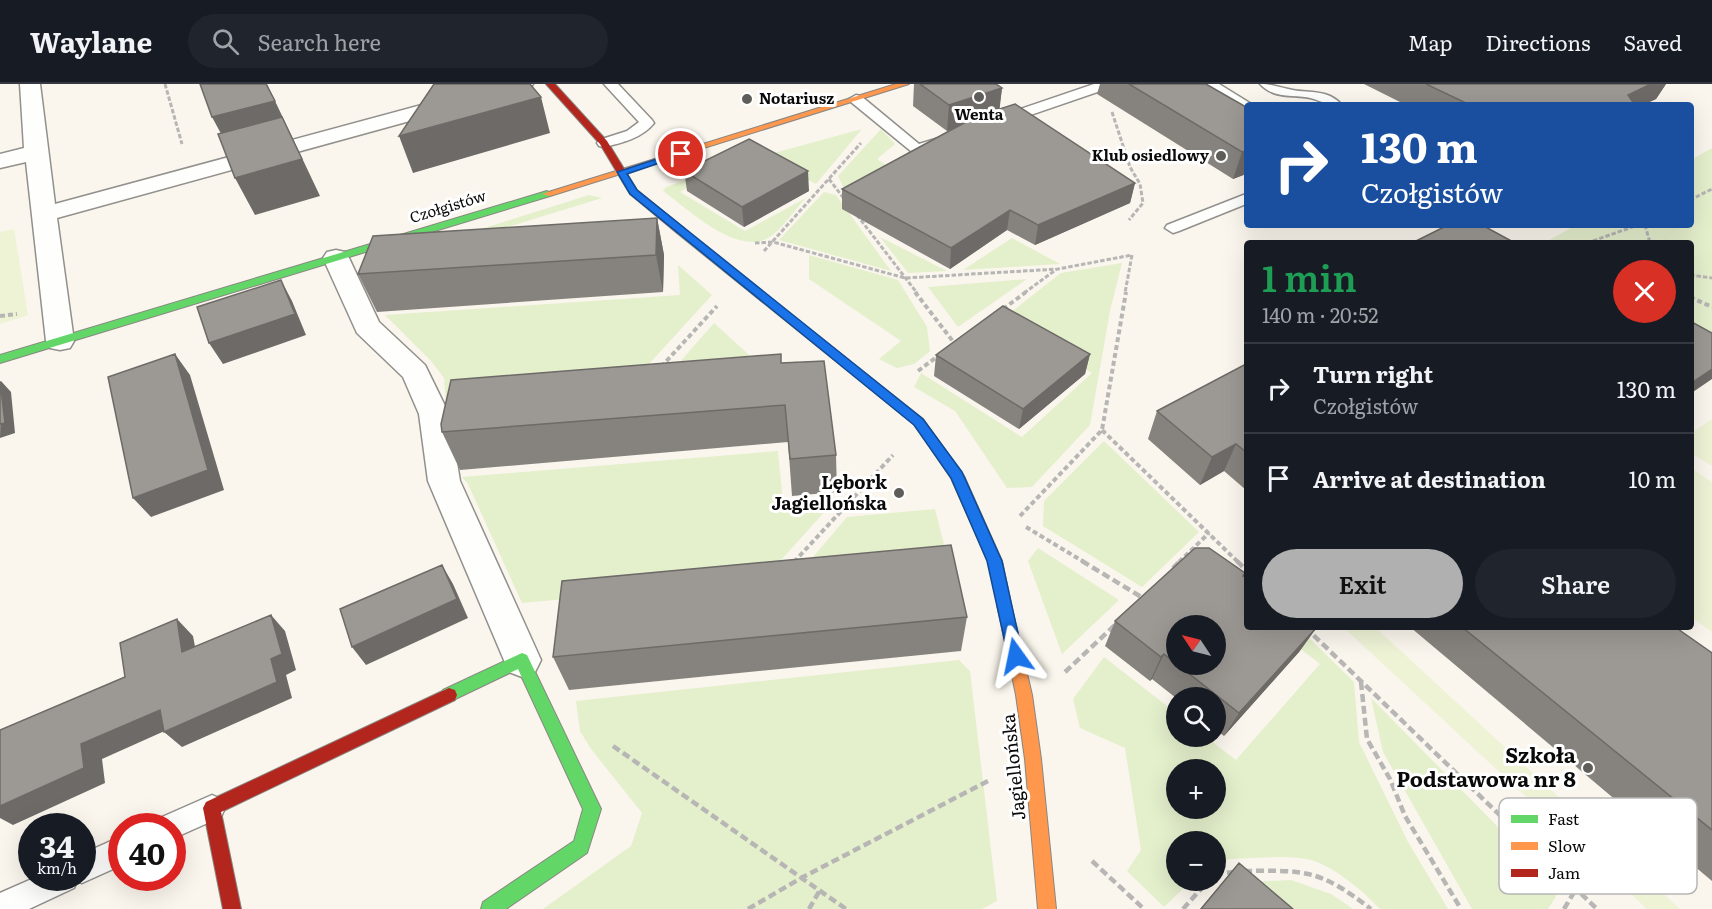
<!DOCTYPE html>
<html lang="en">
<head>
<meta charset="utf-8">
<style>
	body { margin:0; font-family:Literata,serif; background:#20242c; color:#f1f3f6; height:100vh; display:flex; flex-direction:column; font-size:22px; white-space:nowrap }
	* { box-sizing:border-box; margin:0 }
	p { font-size:20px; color:#9ea1a6 }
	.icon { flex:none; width:33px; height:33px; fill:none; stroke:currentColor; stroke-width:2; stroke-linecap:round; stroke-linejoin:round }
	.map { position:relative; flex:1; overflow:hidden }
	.panel { position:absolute; left:1244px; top:156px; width:450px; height:390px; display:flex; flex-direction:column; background:#171b24; border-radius:6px; box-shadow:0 6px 24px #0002 }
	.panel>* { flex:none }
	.guide { position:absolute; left:1244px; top:18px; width:450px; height:126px; border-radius:6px; box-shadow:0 6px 24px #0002; background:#1a4fa0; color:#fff; overflow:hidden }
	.needle { width:39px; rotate:305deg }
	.tools { position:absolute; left:1166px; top:531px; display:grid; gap:12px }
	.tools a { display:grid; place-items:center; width:60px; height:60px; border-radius:50%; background:#171b24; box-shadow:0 6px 24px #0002; font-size:30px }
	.speed { position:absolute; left:18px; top:729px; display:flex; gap:12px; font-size:30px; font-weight:700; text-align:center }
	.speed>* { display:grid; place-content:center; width:78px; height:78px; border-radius:50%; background:#171b24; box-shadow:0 6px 24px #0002; line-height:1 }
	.speed small { font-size:15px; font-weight:400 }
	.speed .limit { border:9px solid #d22; background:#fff; color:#111 }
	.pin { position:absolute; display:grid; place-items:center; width:51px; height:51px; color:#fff; margin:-26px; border:3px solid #fff; border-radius:50%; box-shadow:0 2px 6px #0007 }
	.me { position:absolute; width:66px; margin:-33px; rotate:348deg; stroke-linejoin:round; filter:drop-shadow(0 0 4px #0008) }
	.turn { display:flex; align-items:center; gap:21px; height:126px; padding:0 18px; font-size:27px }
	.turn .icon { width:78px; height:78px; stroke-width:2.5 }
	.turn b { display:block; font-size:42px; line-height:51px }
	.round { display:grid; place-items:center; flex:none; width:63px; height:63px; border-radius:32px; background:#20242c }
	.summary { display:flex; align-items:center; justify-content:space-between; height:102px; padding:0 18px }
	h1 { font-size:36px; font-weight:600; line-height:45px; color:#1e9e55 }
	.button { display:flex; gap:12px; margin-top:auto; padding:12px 18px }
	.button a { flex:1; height:69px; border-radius:36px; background:#afb0af; color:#111; font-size:24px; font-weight:600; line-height:69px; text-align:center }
	.button a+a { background:#20242c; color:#f1f3f6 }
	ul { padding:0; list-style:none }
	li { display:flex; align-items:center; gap:18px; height:90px; padding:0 18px; border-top:2px solid #363941 }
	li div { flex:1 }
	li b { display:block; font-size:22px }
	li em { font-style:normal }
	header { display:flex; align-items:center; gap:36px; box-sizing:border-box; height:84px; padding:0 30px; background:#171b24; border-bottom:2px solid #363941 }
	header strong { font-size:28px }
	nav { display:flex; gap:33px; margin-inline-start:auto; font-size:21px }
	.search { width:420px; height:54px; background:#20242c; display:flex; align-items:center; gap:15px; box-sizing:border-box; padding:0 21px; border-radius:33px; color:#9ea1a6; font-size:22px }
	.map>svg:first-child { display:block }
	.green { fill:#e4efcc; fill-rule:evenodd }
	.pitch { fill:#eef3d6 }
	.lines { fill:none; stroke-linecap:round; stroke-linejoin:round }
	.lane-casing { stroke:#92908c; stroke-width:3 }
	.street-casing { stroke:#92908c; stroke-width:3 }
	.fast-casing { stroke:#898783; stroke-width:2 }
	.slow-casing { stroke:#898783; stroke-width:2 }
	.jam-casing { stroke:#898783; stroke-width:2 }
	.path-far2 { stroke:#b7b6b5; stroke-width:3; stroke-dasharray:4.5 2; stroke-linecap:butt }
	.path-far1 { stroke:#b7b6b5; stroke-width:4; stroke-dasharray:5 3; stroke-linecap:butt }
	.path { stroke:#b7b6b5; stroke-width:4.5; stroke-dasharray:8 4; stroke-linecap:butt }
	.lane { fill:#fefefc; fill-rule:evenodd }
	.street { fill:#fefefc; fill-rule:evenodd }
	.fast { fill:#63d668; fill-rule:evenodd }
	.slow { fill:#ff974d; fill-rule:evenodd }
	.jam { fill:#b3261e; fill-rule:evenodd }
	.wall { fill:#86837e; fill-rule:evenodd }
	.shaded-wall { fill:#6d6a67 }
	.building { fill:#9c9893; stroke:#6d6a67; stroke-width:1.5 }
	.route { fill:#1a73e8; stroke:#114b97; stroke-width:1.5 }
	.poi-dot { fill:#5e5d59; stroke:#fff; stroke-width:2 }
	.labels { text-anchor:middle; stroke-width:6; stroke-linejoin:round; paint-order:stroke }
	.far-poi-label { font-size:15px; font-weight:bold; fill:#0a0a0a; stroke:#fff; text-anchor:start }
	.far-street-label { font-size:15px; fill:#0a0a0a; stroke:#fff }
	.poi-label { font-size:18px; font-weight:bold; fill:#0a0a0a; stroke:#fff; text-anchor:end }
	.street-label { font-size:18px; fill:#0a0a0a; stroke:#fff }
	.near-poi-label { font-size:21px; font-weight:bold; fill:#0a0a0a; stroke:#fff; text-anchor:end }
	.key { fill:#fff; stroke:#b6b6b6; stroke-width:1.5 }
	.key-label { font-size:16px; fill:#0a0a0a }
</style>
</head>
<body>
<header>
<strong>Waylane</strong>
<div class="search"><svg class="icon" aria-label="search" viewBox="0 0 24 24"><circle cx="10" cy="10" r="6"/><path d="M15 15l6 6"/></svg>Search here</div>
<nav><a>Map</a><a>Directions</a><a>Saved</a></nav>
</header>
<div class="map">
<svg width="1712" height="825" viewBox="0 0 1712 825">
	<rect width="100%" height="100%" fill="#faf6ed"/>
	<!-- green -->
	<path class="green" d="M862,45L816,100L763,72Z
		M881,45L895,60L877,75L895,87L845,107L838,92Z
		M1712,64V260L1691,248L1690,159H1544L1576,141H1690L1691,76Z
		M697,92L709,93L680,108L745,147L806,114C794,126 783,145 768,154C736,172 687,124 663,107L666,103Z
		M824,108L836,111L891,187L779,156Z
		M589,111L602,114L384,181L456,153Z
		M880,153L947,187L908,189Z
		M1012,154L1060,180L963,186Z
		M809,171L898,196L927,243L930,267L914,280L897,284L879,275L901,257L809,195Z
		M1122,179L1110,227L1090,341L1032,403L1007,404L955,327L914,303L921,289L1022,353L1092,289L1001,236L1061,189Z
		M678,181L712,211L627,304L446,320L444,294L431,277L385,231L680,211Z
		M1027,195L958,243L928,203Z
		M714,239L762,283L797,277L813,291L657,304Z
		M1104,357L1199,448L1142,503L1043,442L1044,417Z
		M778,367L783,419L838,413L762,497L522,519L468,400L462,393Z
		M935,425L949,480L796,493L847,433Z
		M1038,464L1119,516L1062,570L1028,477Z
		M1272,543H1298L1354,598L1359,658L1408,758L1448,825H1380C1365,809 1338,786 1317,778C1295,769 1240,775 1215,776V758H1176V796L1191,797L1164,823L1127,787L1141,766L1125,664L1080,644L1073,615L1104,573L1176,629V652L1206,653L1236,676L1320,580ZM1176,686H1215V724H1176Z
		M959,576L970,587L997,817L982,825H543L631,762L642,729L591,665L580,647L576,617Z
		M1371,614L1560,806L1548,825H1472L1383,668Z
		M1291,796L1331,810L1353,825H1276L1245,798Z"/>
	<!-- pitch -->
	<path class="pitch" d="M14,145L28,231L0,240V148Z
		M1712,335V382L1691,369L1690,350Z
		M1691,384L1712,398V548L1691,533Z
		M1343,543H1375L1680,825H1647Z"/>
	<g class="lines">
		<!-- lane casing -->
		<g class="lane-casing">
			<path id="lane" d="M604,0H618L652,36L654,39C642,54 622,59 604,63L599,62L597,59L599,56L627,47L639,38Z
				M1094,0H1114L1112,3L1004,40L999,41L992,37L994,34Z
				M1202,0H1219L1253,21H1246V25L1241,24Z
				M1260,0C1272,0 1278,3 1288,5C1307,10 1327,4 1342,21C1330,21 1325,19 1314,15C1295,9 1276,17 1260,0Z
				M856,11L861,12L919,60L942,53L949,57L947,60L917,69L912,68L851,18L849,15Z
				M1246,110V120L1179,147L1173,149L1165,144L1167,141Z
				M212,711L221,715L225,724L221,733L172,755V742H159L162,733Z
				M122,752V781L82,799L77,797L74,804L29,825H0V809L34,794H82V770Z"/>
		</g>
		<!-- street casing -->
		<g class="street-casing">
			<path id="street" d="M20,0H40L55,120L499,0H533L530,4L57,134L74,257L70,264L60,266L50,264L46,257L26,78L0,84V70L24,64Z
				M336,166L345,168L349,174L379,238L425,281L449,330L460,397L541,576L535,588L522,593L509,588L428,397L419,330L403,293L357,249L323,174L327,168Z"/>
		</g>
		<!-- fast casing -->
		<g class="fast-casing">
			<path id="fast" d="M547,107L552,110L550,112L0,279V271Z
				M681,144L923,335L964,392L1002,477L1011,520L1009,524L1004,526L999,524L988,477L951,394L915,341L677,149V145Z
				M522,569L527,571L601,725L587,769L506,825H481L483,818L574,757L583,725L518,585L449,618L443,616L441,611L443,606Z"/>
		</g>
		<!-- slow casing -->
		<g class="slow-casing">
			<path id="slow" d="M896,0H909L550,112L542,110Z
				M1004,514L1009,516L1011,520L1032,611L1041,675L1056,825H1038L1025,675L1016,611L997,520L999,516Z"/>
		</g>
		<!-- jam casing -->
		<g class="jam-casing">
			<path id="jam" d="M546,0H555L607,57L637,106L685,145V149H677L630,110L600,60Z
				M449,604L455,606L457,611L455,616L221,728L241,825H223L203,724L206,718Z"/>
		</g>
		<!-- path-far2 -->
		<path class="path-far2" d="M165,0L182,60
			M1112,28L1130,83L1140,100L1143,119L1129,136
			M829,95L845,116
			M1690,116L1712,105
			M857,131L917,209
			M1645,141L1650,159
			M755,159L773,158L905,194L1058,185L1132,171L1125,209
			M1587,159L1638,141
			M764,167L861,59
			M1690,191L1712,194
			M1024,209L1057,185"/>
		<!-- path-far1 -->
		<path class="path-far1" d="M915,208L955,260
			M1690,213L1712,223
			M1003,225L1026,208
			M0,232L17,230
			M661,283L717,222
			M918,287L938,272
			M1102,346L1238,478
			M1020,432L1102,346L1126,208
			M1026,443L1084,478
			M794,478L893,371
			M1179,478L1209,449"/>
		<!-- path -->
		<path class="path" d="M1082,477L1143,514
			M1237,477L1246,486
			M1173,484L1180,477
			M1305,543L1597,825
			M1065,588L1116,540
			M1361,598L1367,655L1390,695L1405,732L1461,825
			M613,662L846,825
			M1092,777L1144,825
			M1244,787C1307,786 1320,786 1371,825
			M1215,790L1234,788
			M748,825L803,793L988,697
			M809,825L820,806
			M1183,825L1209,796
			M1564,825L1576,805"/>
		<!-- lane -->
		<use href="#lane" class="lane"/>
		<!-- street -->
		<use href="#street" class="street"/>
		<!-- fast -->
		<use href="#fast" class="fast"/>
		<!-- slow -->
		<use href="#slow" class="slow"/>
		<!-- jam -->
		<use href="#jam" class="jam"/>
	</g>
	<!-- wall -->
	<path class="wall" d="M914,0H996L1002,4L999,25L1135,99L1130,119L1035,161L1007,146L950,185L842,125V105L950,46L947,47L913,22Z
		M1100,0H1206L1246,23V90L1233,95L1097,10Z
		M1364,0H1666L1656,15L1643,21H1406Z
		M684,87L809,107L744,143L687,107Z
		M657,134L664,171L663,208L377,228L358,190Z
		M1090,270L1085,290L1019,345L934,292L936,271Z
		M781,279L836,371L837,408L792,412L788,358L460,386L442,348Z
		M1246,280V406L1224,387L1200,401L1148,355L1157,327Z
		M1243,492L1317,543L1299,568L1224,652L1215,645V614H1176L1152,595L1150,597L1105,562L1115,537ZM1176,542L1215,580H1176Z
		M967,533L961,567L569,606L553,573Z
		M1410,543H1675L1712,569V797Z
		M1239,779L1293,825H1200Z"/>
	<!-- shaded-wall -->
	<path class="shaded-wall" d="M267,0L320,112L255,131L235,94L232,70L212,33Z
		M1651,0H1666L1656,15L1643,21H1621L1628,11Z
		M1002,4L999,30L964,39L962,37L961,42L947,47L949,21Z
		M541,13L550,49L413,89L399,52Z
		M1246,67V90L1233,95L1242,68Z
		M808,87L809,107L744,143L742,123Z
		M1135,99L1130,119L1035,161L1038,141Z
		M1010,126L1007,146L950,185L951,164Z
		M657,134L664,171L663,208L656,171Z
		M281,196L292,217L306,251L223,280L209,259Z
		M175,270L190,291L224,406L151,433L133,414Z
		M1090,270L1085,290L1019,345L1023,325Z
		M1712,285V295L1690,310V300Z
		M1,297L11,308L15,349L0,354Z
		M1236,360L1224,387L1200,401L1212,373Z
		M442,481L453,500L468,534L366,581L352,563Z
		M271,531L285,547L296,586L286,591L292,614L182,663L164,648L271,575Z
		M177,535L193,552L199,584L182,568Z
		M1317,543L1299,568L1224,652L1239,629Z
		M1164,570L1152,595L1150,597L1161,573Z
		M160,626L178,641L102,675L105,699L13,741L0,734V722L81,660Z"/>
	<!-- building -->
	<path class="building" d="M200,0H266L275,17L212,33Z
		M434,0H530L541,13L399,52Z
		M920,0H996L1002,4L949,21Z
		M1129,0H1206L1246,23V67L1242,68Z
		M1426,0H1651L1628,11L1635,21H1470Z
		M1015,20L1135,99L1038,141L1010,126L951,164L842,105L964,39L962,37Z
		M282,33L302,75L235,94L218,50Z
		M749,55L808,87L742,123L684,87Z
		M657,134L656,171L358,190L373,152Z
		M1448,141H1482L1515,159H1412Z
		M281,196L295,230L209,259L197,223Z
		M1003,222L1090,270L1023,325L936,271Z
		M1690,237L1712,249V285L1690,300Z
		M175,270L208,386L133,414L108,293Z
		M781,270V279L824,277L836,371L790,375L785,321L442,348L441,340L451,296Z
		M1246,280V368L1236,360L1212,373L1157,327Z
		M0,297L5,339L0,340Z
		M951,461L967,533L553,573L562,497Z
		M1195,464H1209L1245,489L1243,492L1246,494V543H1317L1239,629L1177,580H1215V542H1176V580L1164,570L1161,573L1115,537Z
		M442,481L457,515L352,563L340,525Z
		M271,531L282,570L271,575L277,598L164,648L160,626L81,660L84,684L0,722V646L125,593L120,559L177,535L182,568Z
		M1462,543H1675L1712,569V746Z
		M1239,779L1293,825H1201Z"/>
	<!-- route -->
	<path class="route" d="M678,68L686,70L627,90L637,106L923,335L962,388L1002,477L1023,572L1021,577L1016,579L1010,577L1008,572L987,477L951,394L914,341L630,110L617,88Z"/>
	<!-- markers -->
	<g class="poi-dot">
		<circle cx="979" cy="13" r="6"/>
		<circle cx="747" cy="15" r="6"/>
		<circle cx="1221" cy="72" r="6"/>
		<circle cx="899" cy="409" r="6"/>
		<circle cx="1588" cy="684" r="6"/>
	</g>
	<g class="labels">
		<!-- far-poi labels -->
		<g class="far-poi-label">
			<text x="759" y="20">Notariusz</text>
			<text x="979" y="36" text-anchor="middle">Wenta</text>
			<text x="1209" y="77" text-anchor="end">Klub osiedlowy</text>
		</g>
		<!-- far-street labels -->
		<g class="far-street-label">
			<text transform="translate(448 123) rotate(-17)" y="5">Czołgistów</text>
		</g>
		<!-- poi labels -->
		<g class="poi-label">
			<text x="887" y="405">Lębork<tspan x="887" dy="21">Jagiellońska</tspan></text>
		</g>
		<!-- street labels -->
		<g class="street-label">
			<text transform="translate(1014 683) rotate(-96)" y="6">Jagiellońska</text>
		</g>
		<!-- near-poi labels -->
		<g class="near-poi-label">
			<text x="1576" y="679">Szkoła<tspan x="1576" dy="24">Podstawowa nr 8</tspan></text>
		</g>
	</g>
	<!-- legend -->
	<rect x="1499" y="714" width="198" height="96" rx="9" class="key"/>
	<rect x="1511" y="731" width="27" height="8" fill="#63d668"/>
	<rect x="1511" y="758" width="27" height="8" fill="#ff974d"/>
	<rect x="1511" y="785" width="27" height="8" fill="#b3261e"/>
	<g class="key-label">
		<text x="1548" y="741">Fast</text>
		<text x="1548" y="768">Slow</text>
		<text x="1548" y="795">Jam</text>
	</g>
</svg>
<div class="tools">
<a><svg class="needle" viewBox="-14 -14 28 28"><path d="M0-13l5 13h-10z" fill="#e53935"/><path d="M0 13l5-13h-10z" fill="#9ea1a6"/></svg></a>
<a><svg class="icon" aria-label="search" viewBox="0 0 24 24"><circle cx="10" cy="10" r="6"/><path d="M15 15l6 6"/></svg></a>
<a>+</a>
<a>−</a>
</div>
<div class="speed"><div>34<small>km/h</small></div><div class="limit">40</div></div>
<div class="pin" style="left:681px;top:70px;background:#d93025"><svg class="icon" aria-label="arrive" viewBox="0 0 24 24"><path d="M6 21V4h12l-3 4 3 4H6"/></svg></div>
<svg class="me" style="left:1016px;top:572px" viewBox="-20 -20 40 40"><path d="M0-17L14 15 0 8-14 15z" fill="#1a73e8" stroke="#fff" stroke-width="4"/></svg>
<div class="guide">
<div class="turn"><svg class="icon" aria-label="right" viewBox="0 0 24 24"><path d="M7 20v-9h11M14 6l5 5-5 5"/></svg><div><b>130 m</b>Czołgistów</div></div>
</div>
<section class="panel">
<div class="summary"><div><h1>1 min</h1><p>140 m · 20:52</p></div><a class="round" style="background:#d93025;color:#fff"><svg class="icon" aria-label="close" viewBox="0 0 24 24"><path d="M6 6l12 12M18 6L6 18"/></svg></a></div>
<ul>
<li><svg class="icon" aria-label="right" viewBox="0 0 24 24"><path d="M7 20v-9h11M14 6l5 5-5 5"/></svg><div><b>Turn right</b><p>Czołgistów</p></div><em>130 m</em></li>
<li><svg class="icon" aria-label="arrive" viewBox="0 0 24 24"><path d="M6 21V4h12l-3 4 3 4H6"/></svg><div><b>Arrive at destination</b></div><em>10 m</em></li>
</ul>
<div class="button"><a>Exit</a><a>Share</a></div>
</section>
</div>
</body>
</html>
